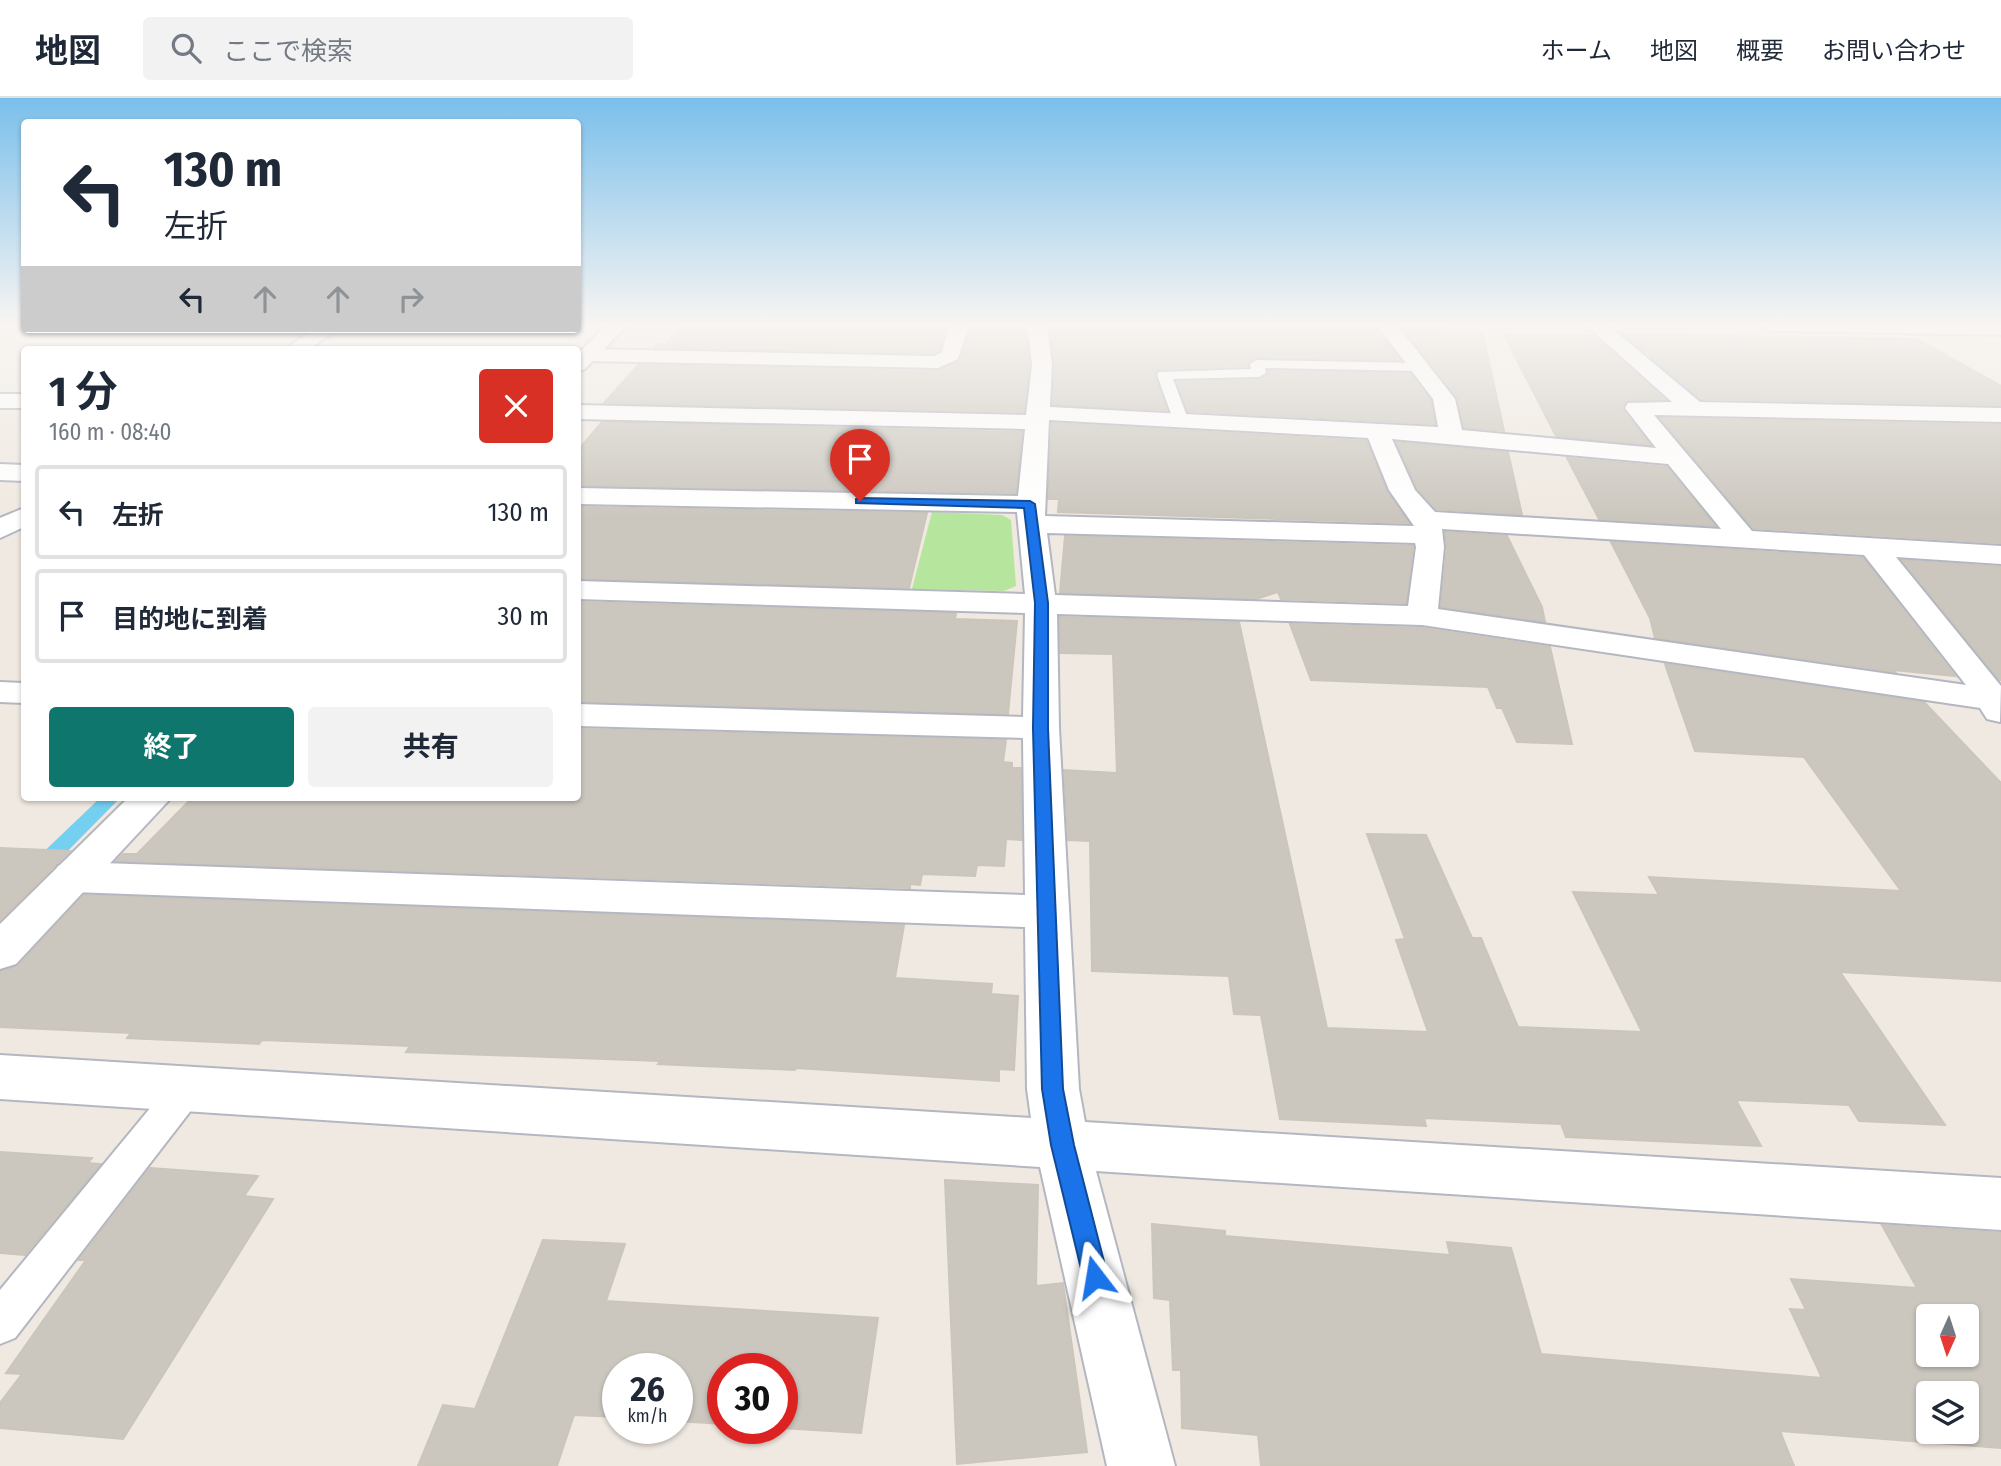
<!DOCTYPE html>
<html lang="ja">
<head>
<meta charset="utf-8">
<style>
	body { margin:0; font-family:"Fira Sans Condensed","Noto Sans JP",sans-serif; background:#f2f2f3; color:#1f2937; height:100vh; display:flex; flex-direction:column; font-size:26px; white-space:nowrap }
	* { box-sizing:border-box; margin:0 }
	p { font-size:23px; color:#747a83 }
	.icon { flex:none; width:38px; height:38px; fill:none; stroke:currentColor; stroke-width:2; stroke-linecap:round; stroke-linejoin:round }
	.map { position:relative; flex:1; overflow:hidden }
	.side { position:absolute; left:21px; top:248px; width:560px; height:455px; display:flex; flex-direction:column; background:#fff; border-radius:7px; box-shadow:0 2px 5px #0004 }
	.side>* { flex:none }
	.hud { position:absolute; left:21px; top:21px; width:560px; height:214px; border-radius:7px; box-shadow:0 2px 5px #0004; background:#fff; color:#1f2937; overflow:hidden }
	.needle { width:46px; rotate:183deg }
	.buttons { position:absolute; left:1916px; top:1206px; display:grid; gap:14px }
	.buttons a { display:grid; place-items:center; width:63px; height:63px; border-radius:7px; background:#fff; box-shadow:0 2px 5px #0004; font-size:35px }
	.speed { position:absolute; left:602px; top:1255px; display:flex; gap:14px; font-size:35px; font-weight:700; text-align:center }
	.speed>* { display:grid; place-content:center; width:91px; height:91px; border-radius:50%; background:#fff; box-shadow:0 2px 5px #0004; line-height:1 }
	.speed small { font-size:18px; font-weight:400 }
	.speed .limit { border:10px solid #d22; background:#fff; color:#111 }
	.pin { position:absolute; display:grid; place-items:center; width:60px; height:60px; color:#fff; margin:-72px -30px; border-radius:50% 50% 50% 0; rotate:-45deg; box-shadow:0 0 7px #0007 }
	.pin .icon { rotate:45deg }
	.me { position:absolute; width:77px; margin:-38px; rotate:346deg; stroke-linejoin:round; filter:drop-shadow(0 0 5px #0008) }
	.turn { display:flex; align-items:center; gap:24px; height:147px; padding:0 28px; font-size:32px }
	.turn .icon { width:91px; height:91px; stroke-width:2.5 }
	.turn b { display:block; font-size:49px; line-height:60px }
	.lanes { display:flex; align-items:center; height:66px; padding:0 28px; background:#0003; justify-content:center; gap:35px; direction:ltr }
	.lanes .off { opacity:.35 }
	.round { display:grid; place-items:center; flex:none; width:74px; height:74px; border-radius:7px; background:#f2f2f3 }
	.headline { display:flex; align-items:center; justify-content:space-between; height:119px; padding:0 28px }
	h1 { font-size:42px; font-weight:700; line-height:52px }
	.cta { display:flex; gap:14px; margin-top:auto; padding:14px 28px }
	.cta a { flex:1; height:80px; border-radius:7px; background:#0f766e; color:#fff; font-size:28px; font-weight:700; line-height:80px; text-align:center }
	.cta a+a { background:#f2f2f3; color:#1f2937 }
	ul { padding:0; list-style:none }
	li { display:flex; align-items:center; gap:21px; height:94px; margin:0 14px 10px; padding:0 14px; border:4px solid #e0e1e3; border-radius:7px }
	li div { flex:1 }
	li b { display:block; font-size:26px }
	li em { font-style:normal }
	header { display:flex; align-items:center; gap:42px; box-sizing:border-box; height:98px; padding:0 35px; background:#fff; border-bottom:2px solid #e0e1e3 }
	header strong { font-size:33px }
	nav { display:flex; gap:38px; margin-inline-start:auto; font-size:24px }
	.search { width:490px; height:63px; background:#f2f2f3; display:flex; align-items:center; gap:18px; box-sizing:border-box; padding:0 24px; border-radius:7px; color:#747a83; font-size:26px }
	.map>svg:first-child { display:block }
	.green { fill:#b6e59e }
	.lines { fill:none; stroke-linecap:round; stroke-linejoin:round }
	.stream { fill:#75cff0; fill-rule:evenodd }
	.building { fill:#cbc7bf; stroke:#cbc5ba; stroke-width:2; fill-rule:evenodd }
	.lane-casing { stroke:#b4b7c1; stroke-width:4 }
	.street-casing { stroke:#b4b7c1; stroke-width:4 }
	.secondary-casing { stroke:#b4b7c1; stroke-width:4 }
	.lane { fill:#fff; fill-rule:evenodd }
	.street { fill:#fff; fill-rule:evenodd }
	.secondary { fill:#fff; fill-rule:evenodd }
	.route { fill:#1a73e8; stroke:#114b97; stroke-width:2 }
</style>
</head>
<body>
<header>
<strong>地図</strong>
<div class="search"><svg class="icon" aria-label="search" viewBox="0 0 24 24"><circle cx="10" cy="10" r="6"/><path d="M15 15l6 6"/></svg>ここで検索</div>
<nav><a>ホーム</a><a>地図</a><a>概要</a><a>お問い合わせ</a></nav>
</header>
<div class="map">
<svg width="2001" height="1368" viewBox="0 0 2001 1368">
	<rect width="100%" height="100%" fill="#efe9e1"/>
	<!-- green -->
	<path class="green" d="M932,414L1002,417L1011,422L1016,488L1004,493L912,491Z"/>
	<g class="lines">
		<!-- stream -->
		<path class="stream" d="M1618,234H1624L1645,252V256H1639L1618,238Z
			M1647,259H1653L1705,303L1711,304V308H1698L1647,263Z
			M100,700H120L47,774H33L30,769L33,764Z"/>
	</g>
	<!-- building -->
	<path class="building" d="M684,227H946L940,252L933,255L654,250L657,246L666,247Z
		M971,227H1024L1029,267L1024,314L604,305L638,267L938,273L961,262Z
		M1050,227H1374L1400,262L1257,259L1249,264L1248,268L1159,271L1155,278L1167,312L1053,307L1055,267Z
		M1400,227L1439,228L1444,235L1483,236L1504,333L1464,330L1457,299Z
		M1625,236L1917,241L2001,288V307L1701,301Z
		M1504,237L1595,238L1665,302H1628L1623,309L1650,347L1556,338Z
		M1268,273L1410,275L1431,302L1435,326L1188,313L1177,284L1259,282L1267,277Z
		M1660,320L2001,327V445L1753,430Z
		M602,324L1022,334L1016,395L578,388V352Z
		M1052,325L1366,343L1387,393L1409,425L1058,414L1059,401H1048Z
		M1396,344L1508,354L1522,417L1436,411L1417,391Z
		M1567,360L1667,369L1715,428L1599,421Z
		M578,409L927,415L909,490L578,481Z
		M1445,434L1507,438L1542,509L1545,524L1441,509L1447,449Z
		M1065,438L1413,448V449L1406,505L1281,501L1278,494L1256,501L1060,495Z
		M1611,444L1863,460L1955,578L1893,572L1895,574L1655,540L1650,520Z
		M1902,462L2001,469V582H1999Z
		M578,504L956,515L955,521L1017,523L1008,616L578,604Z
		M1060,519L1239,524L1327,930L1428,934L1396,842L1405,841L1367,736L1426,737L1472,840H1481L1518,929L1642,934L1573,794L1659,797L1649,779L1901,793L1804,659L1695,653L1665,566L1924,604L2001,685V883L1840,874L1945,1027L1859,1023L1849,1007L1736,1002L1761,1048L1566,1039L1561,1026L1424,1020L1426,1028L1280,1021L1261,917L1234,916L1229,878L1092,873L1090,743L1068,742L1064,672L1117,675L1113,556L1060,555Z
		M1290,526L1422,530L1550,549L1572,646L1517,644L1502,610H1497L1488,589L1311,582Z
		M578,631L1006,642L1003,664L1012,665V670H1021L1022,742L1006,741L1004,768L977,767L975,778L922,776L920,787L910,786V790L116,763L123,756H137L192,700H578Z
		M0,750L70,753L0,822Z
		M84,797L904,827L895,880L992,886L991,896L1018,898L1014,972L999,971V983L796,970L795,972L658,966L660,963L406,954L410,948L262,942L259,946L127,940L131,935L0,929V873L18,868Z
		M0,1054L92,1060L88,1065L101,1066L25,1157L0,1155Z
		M150,1070L258,1078L244,1098L273,1101L123,1341L0,1330V1305L22,1276L6,1275L86,1162H79Z
		M945,1082L1038,1087L1036,1188L1063,1185L1087,1354L957,1366Z
		M1152,1126L1225,1133V1138L1450,1157L1447,1144L1511,1150L1541,1256L1822,1280L1790,1211L1806,1212L1791,1181L1917,1190L1882,1127L2001,1135V1350L1780,1333L1794,1368H1261L1258,1337L1182,1330L1181,1272H1173L1170,1202L1154,1200ZM1928,1218H1967V1256H1928ZM1928,1295H1967V1334H1928Z
		M543,1142L625,1146L606,1203L878,1220L861,1335L782,1330V1270H723V1326L677,1323V1270H618V1319L574,1317L557,1368H418L443,1307L475,1311Z"/>
	<g class="lines">
		<!-- lane casing -->
		<g class="lane-casing">
			<path id="lane" d="M1257,262L1419,265L1426,269L1419,273L1265,270L1266,275L1259,279L1173,281L1188,321L1186,324H1174L1157,277L1159,274L1251,271L1250,266Z
				M187,976L199,980L205,991L199,1002L15,1240L0,1246V1192L175,980Z"/>
		</g>
		<!-- street casing -->
		<g class="street-casing">
			<path id="street" d="M949,227H969L958,261L938,270L587,263L578,258L580,253L587,251L934,258L942,254Z
				M1027,227H1047L1052,267L1050,309L1438,329L1433,301L1377,227H1397L1455,301L1462,332L1656,350L1625,310L1628,305L1672,304L1586,227H1608L1700,304L2001,310V324L1654,317L1752,433L2001,448V466L1896,459L2001,588L2000,624L1987,621L1980,610L1422,527L1057,516L1059,630L1079,991L1085,1024L2001,1080V1132L1096,1073L1175,1368H1107L1040,1069L0,1001V957L1031,1020L1027,991L1025,829L73,794L58,790L52,779L58,768L73,764L1025,797L1023,640L578,628V606L1023,619L1025,515L578,501V483L1025,496L1017,414L578,406V390L1018,398L1025,331L578,321V307L1026,317L1032,267ZM1049,322L1368,340L1389,392L1414,428L1045,418ZM1392,341L1668,366L1721,431L1435,414L1415,392ZM1442,431L1864,457L1966,587L1438,511L1444,449ZM1047,435L1415,445L1416,449L1408,508L1055,497Z
				M314,231H338L308,252H284Z
				M0,296H24V310H0Z
				M0,366L24,367V383L0,382Z
				M24,410V429L0,440V420Z
				M0,584L24,585V605L0,604Z"/>
		</g>
		<!-- secondary casing -->
		<g class="secondary-casing">
			<path id="secondary" d="M606,227H627L585,271L578,273V256Z
				M1762,227H2001V237L1772,233Z
				M128,700H171L16,866L0,871V826Z"/>
		</g>
		<!-- lane -->
		<use href="#lane" class="lane"/>
		<!-- street -->
		<use href="#street" class="street"/>
		<!-- secondary -->
		<use href="#secondary" class="secondary"/>
	</g>
	<!-- sky -->
	<linearGradient id="sky" x2="0" y2="1"><stop stop-color="#7abfeb"/><stop offset="0.54" stop-color="#f8f5f2"/><stop offset="1" stop-color="#f8f5f2" stop-opacity="0"/></linearGradient>
	<rect width="2001" height="419" fill="url(#sky)"/>
	<!-- route -->
	<path class="route" d="M860,400L1030,403L1035,406L1048,505V630L1063,991L1074,1047L1108,1179L1104,1188L1095,1192L1087,1188L1083,1179L1051,1047L1042,991L1033,630L1035,505L1024,410L856,405V401Z"/>
</svg>
<div class="buttons">
<a><svg class="needle" viewBox="-14 -14 28 28"><path d="M0-13l5 13h-10z" fill="#e53935"/><path d="M0 13l5-13h-10z" fill="#747a83"/></svg></a>
<a><svg class="icon" aria-label="layers" viewBox="0 0 24 24"><path d="M12 4l9 5-9 5-9-5zM3 14l9 5 9-5"/></svg></a>
</div>
<div class="speed"><div>26<small>km/h</small></div><div class="limit">30</div></div>
<div class="pin" style="left:860px;top:403px;background:#d93025"><svg class="icon" aria-label="arrive" viewBox="0 0 24 24"><path d="M6 21V4h12l-3 4 3 4H6"/></svg></div>
<svg class="me" style="left:1095px;top:1179px" viewBox="-20 -20 40 40"><path d="M0-17L14 15 0 8-14 15z" fill="#1a73e8" stroke="#fff" stroke-width="4"/></svg>
<div class="hud">
<div class="turn"><svg class="icon" aria-label="left" viewBox="0 0 24 24"><path d="M17 20v-9H6M10 6l-5 5 5 5"/></svg><div><b>130 m</b>左折</div></div>
<div class="lanes"><svg class="icon" aria-label="left" viewBox="0 0 24 24"><path d="M17 20v-9H6M10 6l-5 5 5 5"/></svg><svg class="icon off" aria-label="ahead" viewBox="0 0 24 24"><path d="M12 20V5M6 11l6-6 6 6"/></svg><svg class="icon off" aria-label="ahead" viewBox="0 0 24 24"><path d="M12 20V5M6 11l6-6 6 6"/></svg><svg class="icon off" aria-label="right" viewBox="0 0 24 24"><path d="M7 20v-9h11M14 6l5 5-5 5"/></svg></div>
</div>
<section class="side">
<div class="headline"><div><h1>1 分</h1><p>160 m · 08:40</p></div><a class="round" style="background:#d93025;color:#fff"><svg class="icon" aria-label="close" viewBox="0 0 24 24"><path d="M6 6l12 12M18 6L6 18"/></svg></a></div>
<ul>
<li><svg class="icon" aria-label="left" viewBox="0 0 24 24"><path d="M17 20v-9H6M10 6l-5 5 5 5"/></svg><div><b>左折</b></div><em>130 m</em></li>
<li><svg class="icon" aria-label="arrive" viewBox="0 0 24 24"><path d="M6 21V4h12l-3 4 3 4H6"/></svg><div><b>目的地に到着</b></div><em>30 m</em></li>
</ul>
<div class="cta"><a>終了</a><a>共有</a></div>
</section>
</div>
</body>
</html>
